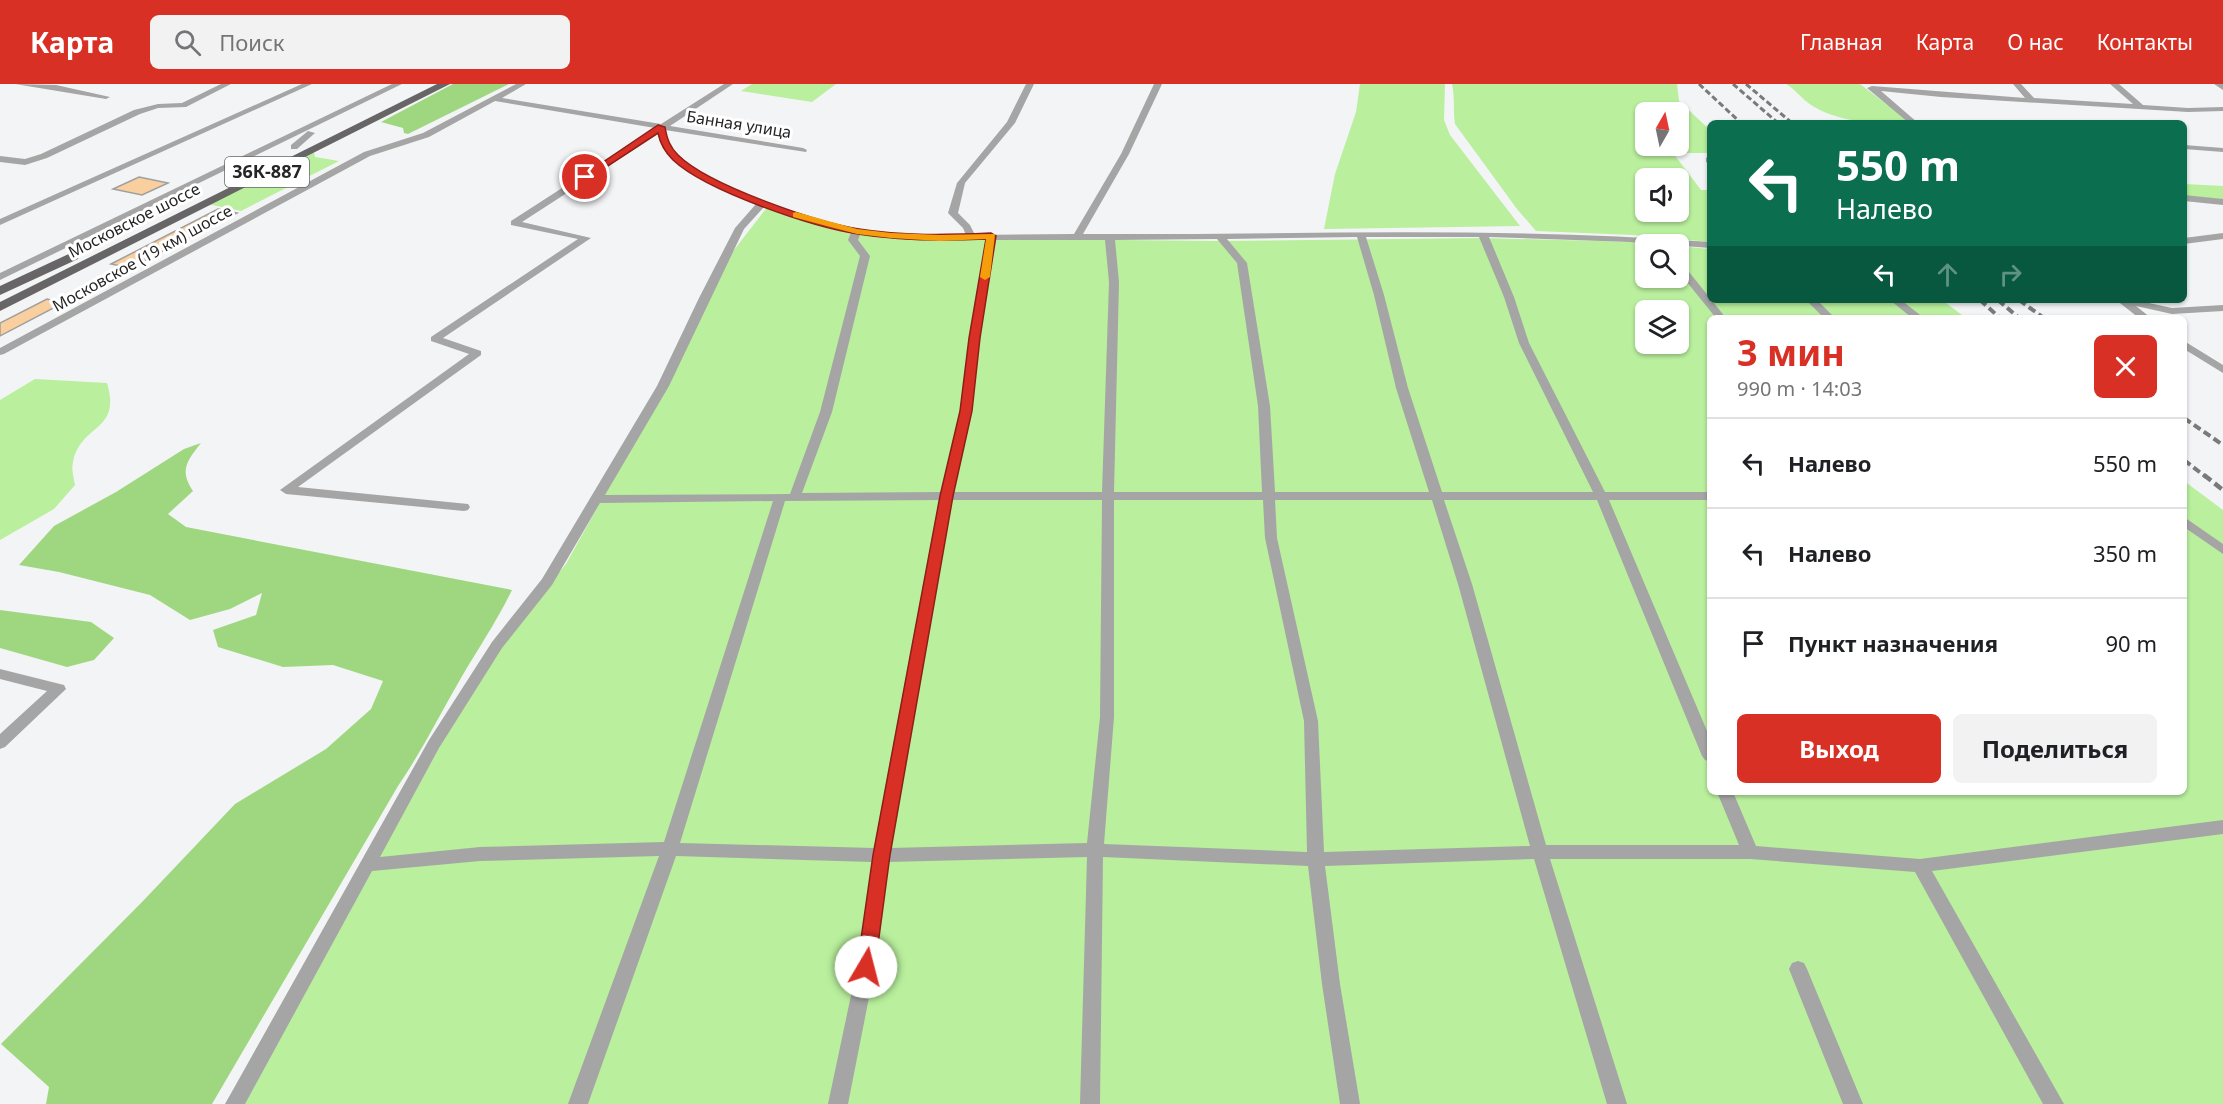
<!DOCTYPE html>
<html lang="ru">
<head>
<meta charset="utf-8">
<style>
	body { margin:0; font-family:"Noto Sans",sans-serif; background:#f2f2f2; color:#202124; height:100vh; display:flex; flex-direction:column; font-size:22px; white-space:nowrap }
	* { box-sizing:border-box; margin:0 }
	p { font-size:20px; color:#757577 }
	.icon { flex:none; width:33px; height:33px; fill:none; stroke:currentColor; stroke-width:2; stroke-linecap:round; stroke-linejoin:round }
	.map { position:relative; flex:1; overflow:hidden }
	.details { position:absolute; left:1707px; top:231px; width:480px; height:480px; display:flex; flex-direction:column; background:#fff; border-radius:9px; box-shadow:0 2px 4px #0004 }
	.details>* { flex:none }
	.top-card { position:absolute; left:1707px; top:36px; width:480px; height:183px; border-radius:9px; box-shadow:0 2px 4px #0004; background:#0b6e4f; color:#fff; overflow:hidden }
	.needle { width:39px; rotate:9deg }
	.buttons { position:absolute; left:1635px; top:18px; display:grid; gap:12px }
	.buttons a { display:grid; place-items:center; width:54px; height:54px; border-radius:9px; background:#fff; box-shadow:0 2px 4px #0004; font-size:30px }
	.pin { position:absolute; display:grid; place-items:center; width:51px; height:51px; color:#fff; margin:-26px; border:3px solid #fff; border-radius:50%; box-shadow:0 2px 6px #0007 }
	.me { position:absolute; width:66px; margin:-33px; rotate:8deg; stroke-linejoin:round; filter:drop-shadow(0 0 4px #0008) }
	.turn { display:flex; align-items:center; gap:21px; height:126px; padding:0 30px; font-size:27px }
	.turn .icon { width:78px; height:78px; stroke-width:2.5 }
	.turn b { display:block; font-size:42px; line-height:51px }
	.lanes { display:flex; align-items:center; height:57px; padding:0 30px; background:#0003; justify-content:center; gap:30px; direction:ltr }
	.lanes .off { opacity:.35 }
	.round { display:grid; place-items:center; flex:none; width:63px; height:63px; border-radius:9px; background:#f2f2f2 }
	.overview { display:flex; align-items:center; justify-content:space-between; height:102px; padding:0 30px }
	h1 { font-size:36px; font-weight:700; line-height:45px; color:#d93025 }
	.action { display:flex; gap:12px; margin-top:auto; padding:12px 30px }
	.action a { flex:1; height:69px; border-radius:9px; background:#d93025; color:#fff; font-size:24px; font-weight:700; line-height:69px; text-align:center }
	.action a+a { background:#f2f2f2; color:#202124 }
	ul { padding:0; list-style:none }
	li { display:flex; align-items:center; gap:18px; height:90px; padding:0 30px; border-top:2px solid #e0e0e0 }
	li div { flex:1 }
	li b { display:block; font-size:22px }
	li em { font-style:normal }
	header { display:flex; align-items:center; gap:36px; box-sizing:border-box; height:84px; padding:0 30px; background:#d93025; color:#fff }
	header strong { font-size:28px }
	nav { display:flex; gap:33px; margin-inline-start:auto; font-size:21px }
	.search { width:420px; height:54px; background:#f2f2f2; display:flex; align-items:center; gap:15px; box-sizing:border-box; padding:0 21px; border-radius:9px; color:#757577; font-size:22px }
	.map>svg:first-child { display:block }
	.green { fill:#b9ef9d; fill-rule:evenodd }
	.forest { fill:#9fd780 }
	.building { fill:#facfa0; stroke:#a19f9e; stroke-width:1.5 }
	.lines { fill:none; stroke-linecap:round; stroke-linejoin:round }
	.street { fill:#a6a5a5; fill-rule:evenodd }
	.primary { fill:#676565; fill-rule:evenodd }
	.rail-far2 { stroke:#7a7a7b; stroke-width:3; stroke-dasharray:6 3; stroke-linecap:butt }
	.rail-far1 { stroke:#7a7a7b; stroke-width:4; stroke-dasharray:8 4; stroke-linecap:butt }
	.rail { stroke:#7a7a7b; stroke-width:4.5; stroke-dasharray:9 4.5; stroke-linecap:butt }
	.route { fill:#d93025; stroke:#8d1f18; stroke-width:1.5 }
	.slow { fill:#f59e0b }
	.labels { text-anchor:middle; stroke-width:6; stroke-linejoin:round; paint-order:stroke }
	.far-street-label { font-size:16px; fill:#252526; stroke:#fff }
	.shield { fill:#fff; stroke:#666667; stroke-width:1.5 }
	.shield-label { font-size:18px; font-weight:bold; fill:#252526 }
</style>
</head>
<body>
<header>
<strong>Карта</strong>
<div class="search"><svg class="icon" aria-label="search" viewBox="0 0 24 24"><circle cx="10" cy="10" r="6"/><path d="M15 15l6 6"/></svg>Поиск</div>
<nav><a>Главная</a><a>Карта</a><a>О нас</a><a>Контакты</a></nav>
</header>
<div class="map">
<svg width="2223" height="1020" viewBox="0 0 2223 1020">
	<rect width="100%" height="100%" fill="#f3f4f5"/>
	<!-- green -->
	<path class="green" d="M752,0H836L812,18L741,7Z
		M1360,0H1445L1444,36L1450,51L1520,142L1324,145L1335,90L1356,28Z
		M1452,0H1677L1679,17L1710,46V69H1673L1701,106H1710V158L1633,151L1536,147L1517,125L1455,40C1453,26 1455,14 1452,0ZM1646,28H1678V62H1646ZM1646,94H1678V128H1646Z
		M1786,0H1860L1911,39C1877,39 1841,40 1811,21C1802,15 1795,5 1786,0Z
		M314,68L315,73L339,77L241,127L208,120Z
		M2184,100L2223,102V119L2184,113Z
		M768,122L807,137L855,150L915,154L1218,157L1482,154L1635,158L1661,160H1646V194H1678L1679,162L1710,165V216H1942L1966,234H1710V708H2184V397L2223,426V1020H240L456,633L511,548L566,480L683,269L724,179ZM1646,226H1678V260H1646Z
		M35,295L107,299C122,348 80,340 73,378C71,385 74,395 75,401L54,425L0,456V316Z"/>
	<!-- forest -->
	<path class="forest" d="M453,0H509L408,50L404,49L403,44L381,38Z
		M201,359C187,377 179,386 193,407L168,430L186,443L512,506C497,537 478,565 461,594C440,630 422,667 398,702L212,1020H46L49,1003L1,960L143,817L235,720L326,665L371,625L383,597L333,581L283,583L218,563L213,546L256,531L262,509L230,525L190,536L150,511L59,488L19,481L54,442L116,408L184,365Z
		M0,526L91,538L114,554L94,576L67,583L0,564Z"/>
	<!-- building -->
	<path class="building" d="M139,93L168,99L142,111L113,105Z
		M218,125L237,129L130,184L111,180Z
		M47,215L63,219L0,252V239Z"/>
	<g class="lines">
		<!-- street -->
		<path class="street" d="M15,0L56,1L110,13L106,15Z
			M221,0H231L186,23L158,24L140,30L47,74L25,81L0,78V72L25,75L41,70L134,26L158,20L182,19Z
			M302,0H312L0,141V135Z
			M392,0H402L0,196V189Z
			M516,0H526L502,14L661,40L724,0H733L670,42L803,64L807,66L806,68L665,46C666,50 666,55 668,59C692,100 816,137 861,145C895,152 931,151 966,151L963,144L948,129L957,99L1007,38L1026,0H1034L1015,39L965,99L958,129L970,141L975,151L1074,150L1121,70L1154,0H1162L1129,70L1083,150C1293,151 1501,142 1710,158V164L1630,158L1489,153L1514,213L1529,259L1605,408H1710V416H1609L1710,654V678L1705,676L1702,672L1597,416H1444L1472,500L1546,761H1739L1717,708H1733L1756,762L1920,775L2223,736V750L1932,787L2064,1020H2043L1915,788L1750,775H1550L1627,1020H1607L1534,775L1325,782L1340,900L1360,1020H1340L1322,900L1308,782L1103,773L1100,1020H1080L1087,773L888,778L875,883L848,1020H828L857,883L872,778L676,772L588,1020H568L659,772L480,777L372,787L245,1020H225L429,656L492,558L542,495L657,302L699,214L735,144L756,120C728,109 663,83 658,50L522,138L591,154L443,254L481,267V271L298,403L468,420L470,423L468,426L464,427L286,410L280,406L469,270L431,257V253L578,155L511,141V137L655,44L495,17L429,53L370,72L4,270L0,271V264L364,68L423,49ZM764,123L811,139L851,149L848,156L860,172L820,328L790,410L605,411L669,302L744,145ZM860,151L911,156H986L969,254L960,327L941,408L802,409L832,328L870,172L858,156ZM1357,153L1374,211L1396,304L1429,408H1275L1270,322L1247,179L1227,155ZM1366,153H1479L1504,213L1519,259L1593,408H1442L1408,304L1384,211ZM1217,155L1237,179L1258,322L1262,408H1114L1119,198L1115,156ZM995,156H1105L1109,198L1102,408H953L972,327L979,254ZM939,416L874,764L680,759L785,417ZM952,416H1102L1100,633L1087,759L890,764ZM1114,416H1263L1265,454L1304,637L1307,768L1104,760L1114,633ZM1275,416H1432L1458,500L1530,762L1324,768L1318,637L1277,454ZM773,417L664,758L480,763L380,773L439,664L502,564L552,501L600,419Z
			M2013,0H2021L2034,14L2133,20L2110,0H2119L2143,21L2188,24L2223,23V27L2188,28L1941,13L1881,7L1918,39H1909L1867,4L1872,2L2025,14Z
			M2214,0H2223V6Z
			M308,47L315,49L297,65H291V61Z
			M2184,61L2223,64V68L2184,65Z
			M1710,71V81L1706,78V74Z
			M2184,111L2223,115V121L2184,117Z
			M2223,149V155L2184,160V154Z
			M1678,177L1681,178L1726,234H1716L1678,187Z
			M1806,216H1817L1835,234H1824Z
			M1890,216H1901L1924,234H1912Z
			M2116,216H2135L2172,224L2223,221V227L2172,230L2136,222L2151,234H2139Z
			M2184,257L2223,281V289L2184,265Z
			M2184,433L2223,460V470L2184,443Z
			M0,585L64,601L66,605L5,663L0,665V650L47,607L0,595Z
			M1798,877L1804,879L1807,885L1863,1020H1843L1789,885L1792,879Z"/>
		<!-- primary -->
		<path class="primary" d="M437,0H450L0,227V218Z
			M73,168L79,172L78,175L0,211V202Z"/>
		<!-- rail-far2 -->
		<path class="rail-far2" d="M1699,0L1741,39
			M1733,0L1778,39
			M1746,0L1792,39"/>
		<!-- rail-far1 -->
		<path class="rail-far1" d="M1980,216L2000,234
			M1998,216L2019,234
			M2019,216L2044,234
			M2184,334L2223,361
			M2184,376L2206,393"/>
		<!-- rail -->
		<path class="rail" d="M2204,391L2223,406"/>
	</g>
	<!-- route -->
	<path class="route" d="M658,41L665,43C667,55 670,63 678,71C708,101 816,138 859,145C903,152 947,151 991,149L996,152L980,254L972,327L953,412L890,771L875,883L872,889L866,891L859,889L857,883L873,771L940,412L960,327L969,254L986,155C943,157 901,157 858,150C812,143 706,107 673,76C665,68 660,59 658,49L588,95L581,93Z"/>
	<!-- slow -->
	<path class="slow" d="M796,128L857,145L891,149L940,151L995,150L990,193L985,196L980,193L986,155L940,157L891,154L857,150L793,133V129Z"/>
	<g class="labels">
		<!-- far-street labels -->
		<g class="far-street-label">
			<text transform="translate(739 40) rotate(9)" y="6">Банная улица</text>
			<text transform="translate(134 136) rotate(-27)" y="6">Московское шоссе</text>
			<text transform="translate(142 174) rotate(-29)" y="6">Московское (19 км) шоссе</text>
		</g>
		<!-- shield labels -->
		<rect class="shield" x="225" y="73" width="84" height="30" rx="4.5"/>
		<g class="shield-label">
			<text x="267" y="94">36К-887</text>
		</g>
	</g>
</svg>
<div class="buttons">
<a><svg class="needle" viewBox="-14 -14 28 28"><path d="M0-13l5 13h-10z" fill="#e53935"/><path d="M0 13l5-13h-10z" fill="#757577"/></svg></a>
<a><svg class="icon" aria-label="sound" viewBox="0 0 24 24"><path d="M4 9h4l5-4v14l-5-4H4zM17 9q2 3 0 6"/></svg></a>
<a><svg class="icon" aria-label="search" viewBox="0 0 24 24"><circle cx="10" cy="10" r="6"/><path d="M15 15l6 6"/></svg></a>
<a><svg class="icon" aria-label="layers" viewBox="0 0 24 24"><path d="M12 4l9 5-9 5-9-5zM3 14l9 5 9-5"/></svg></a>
</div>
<div class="pin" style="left:585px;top:93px;background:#d93025"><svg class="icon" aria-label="arrive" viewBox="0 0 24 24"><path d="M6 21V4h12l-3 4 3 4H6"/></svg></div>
<svg class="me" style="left:866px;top:883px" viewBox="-20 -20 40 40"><circle r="19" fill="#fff"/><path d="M0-13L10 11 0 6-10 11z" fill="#d93025"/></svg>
<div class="top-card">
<div class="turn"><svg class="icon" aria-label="left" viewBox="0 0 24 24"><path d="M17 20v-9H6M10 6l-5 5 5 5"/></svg><div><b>550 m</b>Налево</div></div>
<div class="lanes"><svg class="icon" aria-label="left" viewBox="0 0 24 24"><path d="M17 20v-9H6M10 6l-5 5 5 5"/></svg><svg class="icon off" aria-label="ahead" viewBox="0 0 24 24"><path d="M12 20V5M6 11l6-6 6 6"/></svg><svg class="icon off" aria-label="right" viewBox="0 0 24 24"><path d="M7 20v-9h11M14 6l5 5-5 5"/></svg></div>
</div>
<section class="details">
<div class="overview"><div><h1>3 мин</h1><p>990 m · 14:03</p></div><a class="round" style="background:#d93025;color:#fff"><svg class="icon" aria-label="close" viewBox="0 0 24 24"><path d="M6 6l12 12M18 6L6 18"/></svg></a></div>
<ul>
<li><svg class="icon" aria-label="left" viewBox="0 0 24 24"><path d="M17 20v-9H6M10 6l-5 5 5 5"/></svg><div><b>Налево</b></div><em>550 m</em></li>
<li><svg class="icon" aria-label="left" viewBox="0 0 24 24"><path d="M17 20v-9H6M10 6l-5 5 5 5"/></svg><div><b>Налево</b></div><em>350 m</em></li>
<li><svg class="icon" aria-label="arrive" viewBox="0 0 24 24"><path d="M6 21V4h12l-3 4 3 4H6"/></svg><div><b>Пункт назначения</b></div><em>90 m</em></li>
</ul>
<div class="action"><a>Выход</a><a>Поделиться</a></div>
</section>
</div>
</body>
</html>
